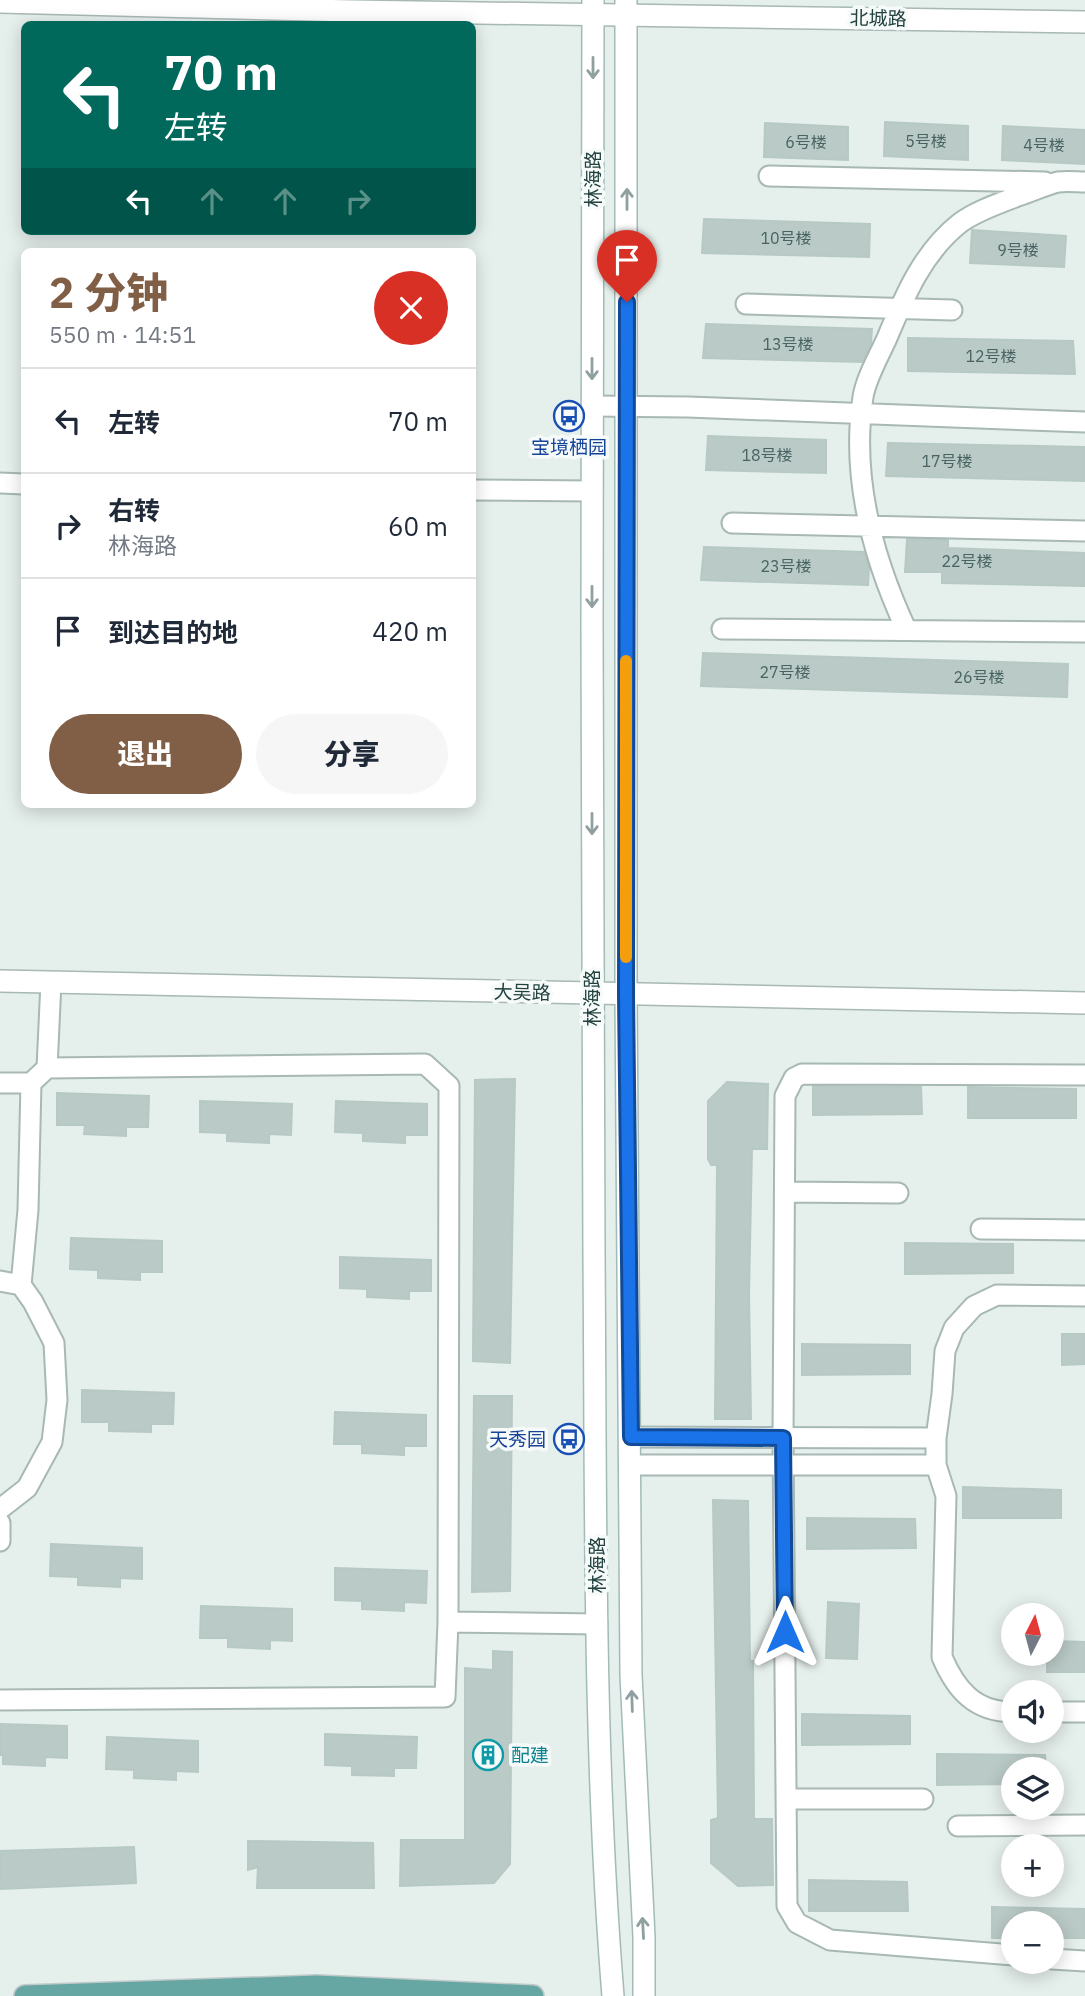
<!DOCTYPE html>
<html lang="zh">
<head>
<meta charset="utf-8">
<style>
	body { margin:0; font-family:"IBM Plex Sans","Noto Sans SC",sans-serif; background:#f6f6f7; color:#1f2937; height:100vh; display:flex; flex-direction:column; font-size:26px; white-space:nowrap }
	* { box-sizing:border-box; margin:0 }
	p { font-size:23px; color:#747a83 }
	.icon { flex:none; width:38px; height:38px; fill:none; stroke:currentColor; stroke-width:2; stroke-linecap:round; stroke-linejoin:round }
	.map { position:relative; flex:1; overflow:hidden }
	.panel { position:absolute; left:21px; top:248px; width:455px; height:560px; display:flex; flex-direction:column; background:#fff; border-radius:10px; box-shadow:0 4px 18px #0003 }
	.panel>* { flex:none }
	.top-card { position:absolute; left:21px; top:21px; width:455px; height:214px; border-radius:10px; box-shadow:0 4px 18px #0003; background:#00695c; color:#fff; overflow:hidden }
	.needle { width:46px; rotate:6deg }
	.controls { position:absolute; left:1001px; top:1603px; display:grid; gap:14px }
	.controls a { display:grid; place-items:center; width:63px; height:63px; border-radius:50%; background:#fff; box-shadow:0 4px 18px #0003; font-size:35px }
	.pin { position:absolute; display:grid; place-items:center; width:60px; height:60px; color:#fff; margin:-72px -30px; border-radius:50% 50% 50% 0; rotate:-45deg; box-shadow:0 0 7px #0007 }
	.pin .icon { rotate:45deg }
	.me { position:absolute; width:77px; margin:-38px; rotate:0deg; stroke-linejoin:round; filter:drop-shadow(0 0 5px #0008) }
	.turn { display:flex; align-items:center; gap:24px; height:147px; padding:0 28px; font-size:32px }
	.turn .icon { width:91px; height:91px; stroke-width:2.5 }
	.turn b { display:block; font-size:49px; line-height:60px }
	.lanes { display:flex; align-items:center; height:66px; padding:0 28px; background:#0003; justify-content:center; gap:35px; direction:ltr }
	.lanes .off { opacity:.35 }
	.round { display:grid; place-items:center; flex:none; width:74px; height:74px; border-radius:37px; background:#f6f6f7 }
	.overview { display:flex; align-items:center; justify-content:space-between; height:119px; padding:0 28px }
	h1 { font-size:42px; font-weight:800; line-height:52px; color:#815f46 }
	.button { display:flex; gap:14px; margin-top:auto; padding:14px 28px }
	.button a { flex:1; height:80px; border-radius:42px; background:#815f46; color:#fff; font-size:28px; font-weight:800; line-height:80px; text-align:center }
	.button a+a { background:#f6f6f7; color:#1f2937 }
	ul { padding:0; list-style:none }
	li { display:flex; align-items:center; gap:21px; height:105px; padding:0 28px; border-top:2px solid #e0e1e3 }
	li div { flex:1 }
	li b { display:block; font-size:26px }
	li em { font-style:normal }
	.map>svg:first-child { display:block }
	.building { fill:#bacac6; stroke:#b7c9c5; stroke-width:2 }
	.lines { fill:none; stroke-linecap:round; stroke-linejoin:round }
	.minor-casing { stroke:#a7b8b5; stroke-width:23 }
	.tertiary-casing { stroke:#a7b8b5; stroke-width:24 }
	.secondary-casing { stroke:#a2bbb8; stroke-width:24 }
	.primary-casing { stroke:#c1caca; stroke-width:24 }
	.minor { stroke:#fff; stroke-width:19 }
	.tertiary { stroke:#fff; stroke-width:21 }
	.secondary { stroke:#fff; stroke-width:21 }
	.primary { stroke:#67a7a3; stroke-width:21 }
	.oneway { stroke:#90a0a0 }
	.route-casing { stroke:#114b97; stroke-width:18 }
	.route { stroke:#1a73e8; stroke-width:12 }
	.slow { stroke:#f59e0b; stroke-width:12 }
	.labels { text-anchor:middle; stroke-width:7; stroke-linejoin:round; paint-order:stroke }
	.number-label { font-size:16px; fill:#486462 }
	.street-label { font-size:19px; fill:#224240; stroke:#f6fbf9 }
	.transit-label { font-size:19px; fill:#164399; stroke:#f6fbf9 }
	.culture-label { font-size:19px; fill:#0d838f; stroke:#f6fbf9; text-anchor:start }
</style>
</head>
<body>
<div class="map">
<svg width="1085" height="1996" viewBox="0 0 1085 1996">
	<rect width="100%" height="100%" fill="#e5efec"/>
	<!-- building -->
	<path class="building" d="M885,122L968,126V160L884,156Z
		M765,123L848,127V160L764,157Z
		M1003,126L1085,130V164L1002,160Z
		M704,219L870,224L869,257L702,253Z
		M972,230L1066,236L1064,267L970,263Z
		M706,324L872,329L871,343L862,362L703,358Z
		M908,338L1073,341L1075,374L908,371Z
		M708,436L826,440V473L706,470Z
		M888,443L1085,447V481L886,476Z
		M907,539L948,540V548L1085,553V586L942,583V572H905Z
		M704,547L864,552L869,568L868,585L701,580Z
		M703,653L1068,664L1067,697L701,686Z
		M515,1079L510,1363L473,1361L475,1080Z
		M727,1082L768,1084L767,1149H752L749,1293L751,1419H715L717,1165H711L708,1159V1101Z
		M813,1086L921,1087L922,1114L813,1115Z
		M968,1087L1076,1089V1118H968Z
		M57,1093L149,1096L148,1127H126V1136L84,1134L85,1125H57Z
		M200,1101L292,1104L291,1135L269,1134V1143L227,1141V1133L200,1132Z
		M336,1101L427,1104V1135H405V1143L363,1141V1133L335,1132Z
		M71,1238L162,1241V1272H140V1280L98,1278V1270L70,1269Z
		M905,1243L1013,1244V1273L905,1274Z
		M340,1257L431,1260V1291H409V1299L367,1297V1289L340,1288Z
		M1062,1334H1085V1364L1062,1365Z
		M802,1344L910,1345V1374L802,1375Z
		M82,1390L174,1393L173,1424H151V1432L109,1431V1422H82Z
		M474,1396H512L510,1591L472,1592Z
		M335,1412L426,1415V1446H404V1455L362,1453V1444H334Z
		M963,1487L1061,1490V1518H963Z
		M713,1500L748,1501L750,1661H753L754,1819H772L773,1885L738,1886L711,1863V1820L718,1818Z
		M807,1518L915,1519L916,1548L807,1549Z
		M51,1544L142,1548V1579L120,1578V1587L78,1585V1577L50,1576Z
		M335,1568L427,1571L426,1603L404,1602V1611L362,1609V1601L335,1600Z
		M828,1602L859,1604L857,1659L826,1658Z
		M201,1606L292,1609V1641L270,1640V1649L228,1647V1638H200Z
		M1052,1641L1085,1642V1672H1047V1654H1052Z
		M493,1651L512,1652L510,1864L494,1883L400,1886L401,1840H465V1668L493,1670Z
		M802,1714L910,1716V1744L802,1745Z
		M0,1724L67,1726V1758L45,1757V1766L3,1764V1755H0Z
		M325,1734L417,1737L416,1768H394V1776L352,1775V1766L325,1765Z
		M107,1737L198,1741V1772L176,1771V1780L134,1778V1770L106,1769Z
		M937,1754L1045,1755L1046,1769H1013V1784L937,1785Z
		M248,1841L373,1843L374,1888H257L258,1867L248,1870Z
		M134,1847L136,1883L0,1889V1851Z
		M809,1880L907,1882L908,1911H809Z
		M992,1907L1085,1909V1938H1052V1923H1013V1938H992Z"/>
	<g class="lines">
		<!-- minor casing -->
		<g class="minor-casing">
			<path id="minor" d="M769,176L1045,182
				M746,304L952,310
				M592,406L688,407L1085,422
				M0,483L24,484
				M472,490L592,491
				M732,523L1085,531
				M722,629L1085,632
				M906,629C873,558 851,476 863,397C866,378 879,356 887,338C905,295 923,252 960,223C976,211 1000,203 1018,196C1031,192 1045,185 1058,182C1067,181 1077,182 1085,182
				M51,982L47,1068L425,1064L449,1086L448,1622
				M0,1083H31
				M785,1192L898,1193
				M981,1229L1085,1230
				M0,1281L21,1285
				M631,1437L936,1438
				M631,1465H936
				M0,1509L27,1488L52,1442L57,1400L54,1343L33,1302L21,1285L28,1210L31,1083L47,1068
				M0,1523V1541
				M0,1700L445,1697L448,1622L597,1624
				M1013,1712C975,1712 956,1690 942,1657L946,1496L936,1465V1438L942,1394L945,1351L954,1328L974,1306L997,1295L1085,1296
				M1052,1712H1085
				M787,1799H923
				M958,1826L1085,1825
				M1013,1955L830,1940L797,1923L787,1906L783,1439L785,1096L794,1078L802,1074L1085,1075
				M1052,1959L1085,1961"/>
		</g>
		<!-- tertiary casing -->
		<g class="tertiary-casing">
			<path id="tertiary" d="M0,2L351,11L1085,22
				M0,981L1085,1003"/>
		</g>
		<!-- secondary casing -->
		<g class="secondary-casing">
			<path id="secondary" d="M593,0C592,418 591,836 594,1254C596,1501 593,1750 613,1996
				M626,0V995L631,1675L644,1937V1996"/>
		</g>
		<!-- primary casing -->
		<g class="primary-casing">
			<path id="primary" d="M25,1996L317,1986L533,1996"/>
		</g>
		<!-- minor -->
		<use href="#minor" class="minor"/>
		<!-- tertiary -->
		<use href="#tertiary" class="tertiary"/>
		<!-- secondary -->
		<use href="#secondary" class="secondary"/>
		<!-- primary -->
		<use href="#primary" class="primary"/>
	</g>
	<!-- one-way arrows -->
	<defs><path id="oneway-shaft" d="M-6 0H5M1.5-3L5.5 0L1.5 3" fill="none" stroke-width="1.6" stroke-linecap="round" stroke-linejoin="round" transform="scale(1.75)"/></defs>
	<g class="oneway">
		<use href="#oneway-shaft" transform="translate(593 68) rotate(90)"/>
		<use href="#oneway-shaft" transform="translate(627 199) rotate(-90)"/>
		<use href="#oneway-shaft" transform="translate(592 369) rotate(90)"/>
		<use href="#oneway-shaft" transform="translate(592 597) rotate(90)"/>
		<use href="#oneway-shaft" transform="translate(592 824) rotate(90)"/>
		<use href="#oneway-shaft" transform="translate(632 1701) rotate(-92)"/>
		<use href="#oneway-shaft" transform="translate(643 1928) rotate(-93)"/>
	</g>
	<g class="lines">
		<!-- route casing -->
		<g class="route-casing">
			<path id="route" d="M627,302L626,995L631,1437L783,1438L785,1632"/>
		</g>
		<!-- route -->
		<use href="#route" class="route"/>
		<!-- slow -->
		<path class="slow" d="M626,957V661"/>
	</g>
	<!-- icons -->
	<defs>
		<g id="bus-ring" transform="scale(1.575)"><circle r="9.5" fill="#f6fbf9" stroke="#1a4fb4" stroke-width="1.5"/><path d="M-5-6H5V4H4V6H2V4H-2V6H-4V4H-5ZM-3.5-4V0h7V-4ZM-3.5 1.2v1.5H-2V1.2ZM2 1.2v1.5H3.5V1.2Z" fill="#1a4fb4"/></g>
		<g id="building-ring" transform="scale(1.575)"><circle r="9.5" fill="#f6fbf9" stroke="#0f9aa8" stroke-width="1.5"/><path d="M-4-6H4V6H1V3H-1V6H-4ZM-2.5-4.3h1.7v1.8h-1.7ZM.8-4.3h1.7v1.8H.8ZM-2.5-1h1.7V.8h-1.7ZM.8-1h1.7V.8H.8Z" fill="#0f9aa8"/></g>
	</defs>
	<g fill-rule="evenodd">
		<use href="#bus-ring" x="569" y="416"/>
		<use href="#bus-ring" x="569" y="1439"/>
		<use href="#building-ring" x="488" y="1755"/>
	</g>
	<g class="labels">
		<!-- number labels -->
		<g class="number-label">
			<text x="926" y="147">5号楼</text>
			<text x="806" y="148">6号楼</text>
			<text x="1044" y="151">4号楼</text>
			<text x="786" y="244">10号楼</text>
			<text x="1018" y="256">9号楼</text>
			<text x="788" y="350">13号楼</text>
			<text x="991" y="362">12号楼</text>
			<text x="767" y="461">18号楼</text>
			<text x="947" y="467">17号楼</text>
			<text x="967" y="567">22号楼</text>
			<text x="786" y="572">23号楼</text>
			<text x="785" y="678">27号楼</text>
			<text x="979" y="683">26号楼</text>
		</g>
		<!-- street labels -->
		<g class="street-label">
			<text transform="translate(878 18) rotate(1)" y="7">北城路</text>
			<text transform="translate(593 179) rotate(-90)" y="7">林海路</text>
			<text transform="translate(522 992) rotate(1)" y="7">大吴路</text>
			<text transform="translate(592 998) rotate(-90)" y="7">林海路</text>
			<text transform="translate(597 1565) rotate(-90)" y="7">林海路</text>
		</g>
		<!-- transit labels -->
		<g class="transit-label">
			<text x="569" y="454">宝境栖园</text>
			<text x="546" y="1446" text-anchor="end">天秀园</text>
		</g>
		<!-- culture labels -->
		<g class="culture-label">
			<text x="511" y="1762">配建</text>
		</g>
	</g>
</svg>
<div class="controls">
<a><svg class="needle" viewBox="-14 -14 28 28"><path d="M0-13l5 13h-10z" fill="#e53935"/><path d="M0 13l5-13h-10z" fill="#747a83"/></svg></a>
<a><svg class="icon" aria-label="sound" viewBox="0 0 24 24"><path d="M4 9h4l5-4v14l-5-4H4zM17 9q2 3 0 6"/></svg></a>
<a><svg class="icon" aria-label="layers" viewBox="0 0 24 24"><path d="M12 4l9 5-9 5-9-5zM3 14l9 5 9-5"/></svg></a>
<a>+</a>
<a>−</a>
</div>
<div class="pin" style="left:627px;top:302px;background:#d93025"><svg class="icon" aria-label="arrive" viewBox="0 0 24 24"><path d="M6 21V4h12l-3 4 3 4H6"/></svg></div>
<svg class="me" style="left:785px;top:1632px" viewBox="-20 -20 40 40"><path d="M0-17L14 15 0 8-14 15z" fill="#1a73e8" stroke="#fff" stroke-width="4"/></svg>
<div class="top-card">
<div class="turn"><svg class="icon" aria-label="left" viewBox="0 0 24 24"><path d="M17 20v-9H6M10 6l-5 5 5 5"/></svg><div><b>70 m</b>左转</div></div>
<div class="lanes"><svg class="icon" aria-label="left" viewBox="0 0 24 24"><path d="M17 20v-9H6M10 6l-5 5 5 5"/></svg><svg class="icon off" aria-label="ahead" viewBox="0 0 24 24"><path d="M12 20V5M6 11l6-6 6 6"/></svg><svg class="icon off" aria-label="ahead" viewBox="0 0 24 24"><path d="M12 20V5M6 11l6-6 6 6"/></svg><svg class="icon off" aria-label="right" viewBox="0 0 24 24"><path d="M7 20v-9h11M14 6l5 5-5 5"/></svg></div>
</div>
<section class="panel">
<div class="overview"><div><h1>2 分钟</h1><p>550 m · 14:51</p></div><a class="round" style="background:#d93025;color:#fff"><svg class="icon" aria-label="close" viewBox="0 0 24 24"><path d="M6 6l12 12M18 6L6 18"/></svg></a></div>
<ul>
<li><svg class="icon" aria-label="left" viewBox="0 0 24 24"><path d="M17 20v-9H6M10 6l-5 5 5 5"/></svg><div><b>左转</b></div><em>70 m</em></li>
<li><svg class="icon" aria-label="right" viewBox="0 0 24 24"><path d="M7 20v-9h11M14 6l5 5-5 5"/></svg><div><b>右转</b><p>林海路</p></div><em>60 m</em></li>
<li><svg class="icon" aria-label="arrive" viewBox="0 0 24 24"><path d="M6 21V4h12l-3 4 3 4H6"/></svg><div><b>到达目的地</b></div><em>420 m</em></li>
</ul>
<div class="button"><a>退出</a><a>分享</a></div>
</section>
</div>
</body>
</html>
